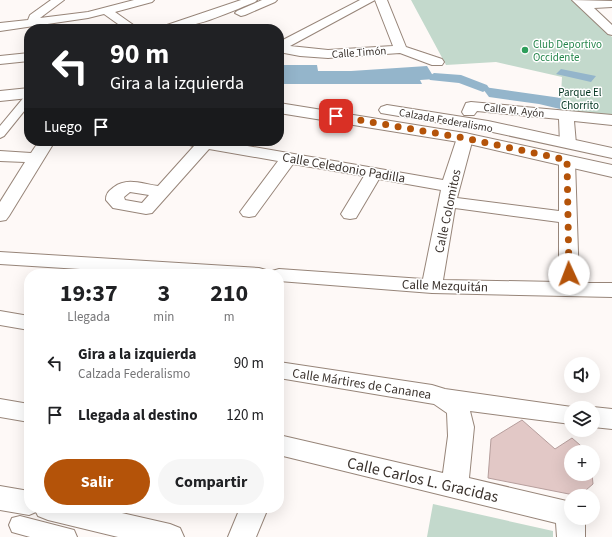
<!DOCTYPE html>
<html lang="es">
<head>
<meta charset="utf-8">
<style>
	body { margin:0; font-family:"Source Sans 3",sans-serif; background:#f6f6f6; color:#202124; height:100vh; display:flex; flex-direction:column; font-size:15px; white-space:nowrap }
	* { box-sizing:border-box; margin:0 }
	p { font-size:13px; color:#757577 }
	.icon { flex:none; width:22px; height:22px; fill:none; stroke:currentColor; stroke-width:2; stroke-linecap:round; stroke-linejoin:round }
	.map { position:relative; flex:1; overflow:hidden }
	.sheet { position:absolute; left:24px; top:269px; width:260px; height:244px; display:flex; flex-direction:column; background:#fff; border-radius:16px; box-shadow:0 4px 16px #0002 }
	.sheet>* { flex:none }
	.hud { position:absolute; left:24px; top:24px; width:260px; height:122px; border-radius:16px; box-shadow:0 4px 16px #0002; background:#202124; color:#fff; overflow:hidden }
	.buttons { position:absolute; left:564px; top:357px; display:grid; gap:8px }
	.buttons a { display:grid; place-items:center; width:36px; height:36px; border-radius:50%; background:#fff; box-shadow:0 4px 16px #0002; font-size:20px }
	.pin { position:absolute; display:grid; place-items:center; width:34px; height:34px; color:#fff; margin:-17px; border-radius:8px; box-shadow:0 2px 6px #0006 }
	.me { position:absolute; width:44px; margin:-22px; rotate:358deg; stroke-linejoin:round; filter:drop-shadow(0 0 3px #0008) }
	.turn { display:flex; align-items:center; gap:14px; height:84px; padding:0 20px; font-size:18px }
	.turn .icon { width:52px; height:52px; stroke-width:2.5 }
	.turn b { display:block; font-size:28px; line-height:34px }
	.then { display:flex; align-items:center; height:38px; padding:0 20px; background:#0003; gap:8px; font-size:15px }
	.eta { display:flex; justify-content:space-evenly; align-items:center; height:68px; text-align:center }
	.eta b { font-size:24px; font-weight:700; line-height:28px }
	.primary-button { display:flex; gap:8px; margin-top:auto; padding:8px 20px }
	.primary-button a { flex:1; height:46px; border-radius:24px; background:#b45309; color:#fff; font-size:16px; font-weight:700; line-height:46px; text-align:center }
	.primary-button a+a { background:#f6f6f6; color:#202124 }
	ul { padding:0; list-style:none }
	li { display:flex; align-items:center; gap:12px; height:52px; padding:0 20px }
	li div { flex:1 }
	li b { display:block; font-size:15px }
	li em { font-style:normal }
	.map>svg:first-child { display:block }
	.green { fill:#c3d9cc }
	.water { fill:#94b5cb }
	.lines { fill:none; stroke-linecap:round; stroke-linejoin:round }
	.canal { fill:#94b5cb; fill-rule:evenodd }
	.building { fill:#e2c8c6; stroke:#b69e9c }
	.pedestrian-casing { stroke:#978579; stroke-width:2 }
	.minor-casing { stroke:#978579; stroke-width:2 }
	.primary-casing { stroke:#978579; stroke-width:2 }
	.pedestrian { fill:#fff; fill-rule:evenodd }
	.minor { fill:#fff; fill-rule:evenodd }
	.primary { fill:#fff; fill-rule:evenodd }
	.route { stroke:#b45309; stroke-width:7; stroke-dasharray:0 12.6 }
	.leisure-dot { fill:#2e9e5b; stroke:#fff; stroke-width:1.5 }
	.labels { text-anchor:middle; stroke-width:3; stroke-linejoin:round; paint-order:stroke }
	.far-leisure-label { font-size:11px; fill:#27864d; stroke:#fff; text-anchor:start }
	.far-street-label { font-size:11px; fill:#3b332e; stroke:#fff }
	.far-park-label { font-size:11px; fill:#01331f; stroke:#fff }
	.street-label { font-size:13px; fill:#3b332e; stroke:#fff }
	.near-street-label { font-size:16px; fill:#3b332e; stroke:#fff }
</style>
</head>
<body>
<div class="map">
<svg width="612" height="537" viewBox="0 0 612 537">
	<rect width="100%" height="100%" fill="#fef9f7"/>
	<!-- green -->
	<path class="green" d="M411,0H573L612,37V118L560,113L562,77L496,62L446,65Z
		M433,504L553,531V537H427Z"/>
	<!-- water -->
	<path class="water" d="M279,65H317L318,71H351L427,66L435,79L420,80L422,84H279Z
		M561,69L596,76L591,82L556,74Z
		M484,87L561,98L560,109L539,104L489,97L483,89Z"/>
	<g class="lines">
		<!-- canal -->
		<path class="canal" d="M434,73L461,75L487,85L489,88L483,92L459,83L430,80L428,77Z"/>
	</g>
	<!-- building -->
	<path class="building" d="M522,420L555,449L572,438L588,452H571V474H592L593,484L579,496L488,478L491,439Z"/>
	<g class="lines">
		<!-- pedestrian casing -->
		<g class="pedestrian-casing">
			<path id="pedestrian" d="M29,95V105L4,136L0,138V126L25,96Z
				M20,516L74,530L77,537H30L12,532L9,525L12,518Z"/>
		</g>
		<!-- minor casing -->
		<g class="minor-casing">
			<path id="minor" d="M51,0H64L40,18L88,12L134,0H154L152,2L115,12L139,29H125L104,14L88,18L0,31V23L28,20L30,15Z
				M241,0H257L255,2C225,14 194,29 162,29L164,26Z
				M262,0H277L275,2L245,15L241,16L235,13L237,11Z
				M360,0H375L290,46L328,50L393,46L375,0H387L406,47L442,59L444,62L442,65H432L400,53L328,58L300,56L279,52V42Z
				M572,0L612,1V7L594,8L612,25V35L608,34Z
				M29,53V61L0,64V56Z
				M471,102L612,115V125L574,121L576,144L574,147H562L560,144L559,119L477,111L474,115H464L462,112L466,103Z
				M465,133L471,135L473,138L457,198L559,211V161L561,158L567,156L573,158L575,161L579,283H612V297L432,293L279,281V274H270L272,271L279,269L423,279L441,190L379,179L356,218L350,219L344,218L341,214L364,176L293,164L255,216L249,217L243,216L240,212L278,161L209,149L152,213L146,214L113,208L106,200C106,193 109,191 114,187C127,177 143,184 158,186L194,146L185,144L183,141H219L443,180L457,138L459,135ZM130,192L149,195L142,203L125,200L124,197ZM455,208L559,222V282L443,280Z
				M39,141H55L9,216L6,220L0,221V202L25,162L0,161V151L31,153Z
				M0,252L259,268L266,270L269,274H160L0,264Z
				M0,311L29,316V330L0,325Z
				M279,362L432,385L445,389L579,408H571V424L470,411L474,427L469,478L571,502V518H583L585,524V537H557L556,523L279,455V435L443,473L448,436L447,413L434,404L279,378Z
				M0,399L29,404V422L0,417Z
				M593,407L612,409V429L593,427V408H591Z
				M0,486L29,491V508H100L170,524L180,528L184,537H118L48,520L38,516L36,512L29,515L0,510Z
				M240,508H268L256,537H228Z"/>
		</g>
		<!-- primary casing -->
		<g class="primary-casing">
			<path id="primary" d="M29,88V98L0,101V91Z
				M279,103L465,133L612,165V177L465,143L279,113Z
				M387,105L488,121L612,148V158L488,131L381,113L379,110L381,107Z"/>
		</g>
		<!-- pedestrian -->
		<use href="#pedestrian" class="pedestrian"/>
		<!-- minor -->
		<use href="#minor" class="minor"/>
		<!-- primary -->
		<use href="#primary" class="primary"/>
	</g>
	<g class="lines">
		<!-- route -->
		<path class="route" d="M336,116L464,138L567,160L569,274"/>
	</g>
	<!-- markers -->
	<circle class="leisure-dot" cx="525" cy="50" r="4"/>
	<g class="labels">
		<!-- far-leisure labels -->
		<g class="far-leisure-label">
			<text x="533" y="48">Club Deportivo<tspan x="533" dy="13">Occidente</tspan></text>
		</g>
		<!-- far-street labels -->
		<g class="far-street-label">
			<text transform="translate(359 52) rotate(-4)" y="4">Calle Timón</text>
			<text transform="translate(514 110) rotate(6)" y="4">Calle M. Ayón</text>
			<text transform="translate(446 120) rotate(10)" y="4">Calzada Federalismo</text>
		</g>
		<!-- far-park labels -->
		<g class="far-park-label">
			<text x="580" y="96">Parque El<tspan x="580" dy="13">Chorrito</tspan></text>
		</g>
		<!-- street labels -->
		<g class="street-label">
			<text transform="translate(344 167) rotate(10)" y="5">Calle Celedonio Padilla</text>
			<text transform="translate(447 211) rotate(-78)" y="5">Calle Colomitos</text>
			<text transform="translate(445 285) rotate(2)" y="5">Calle Mezquitán</text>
			<text transform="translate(362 383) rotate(9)" y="5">Calle Mártires de Cananea</text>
		</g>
		<!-- near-street labels -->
		<g class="near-street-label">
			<text transform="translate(423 479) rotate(13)" y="6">Calle Carlos L. Gracidas</text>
		</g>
	</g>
</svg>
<div class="buttons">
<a><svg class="icon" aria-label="sound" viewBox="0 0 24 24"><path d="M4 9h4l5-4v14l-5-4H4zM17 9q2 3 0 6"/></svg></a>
<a><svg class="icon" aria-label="layers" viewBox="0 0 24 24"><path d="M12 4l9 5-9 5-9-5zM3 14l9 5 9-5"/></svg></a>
<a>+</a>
<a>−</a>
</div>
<div class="pin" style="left:336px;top:116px;background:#d93025"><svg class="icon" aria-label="arrive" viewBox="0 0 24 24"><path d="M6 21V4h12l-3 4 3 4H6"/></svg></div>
<svg class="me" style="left:569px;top:274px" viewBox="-20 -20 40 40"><circle r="19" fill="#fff"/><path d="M0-13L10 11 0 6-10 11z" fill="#b45309"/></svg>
<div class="hud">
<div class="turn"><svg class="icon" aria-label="left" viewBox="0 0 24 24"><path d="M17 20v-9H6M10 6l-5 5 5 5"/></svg><div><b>90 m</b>Gira a la izquierda</div></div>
<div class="then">Luego<svg class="icon" aria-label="arrive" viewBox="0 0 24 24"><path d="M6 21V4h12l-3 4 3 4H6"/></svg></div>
</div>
<section class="sheet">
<div class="eta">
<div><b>19:37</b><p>Llegada</p></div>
<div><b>3</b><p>min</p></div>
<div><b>210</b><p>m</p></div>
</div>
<ul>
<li><svg class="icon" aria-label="left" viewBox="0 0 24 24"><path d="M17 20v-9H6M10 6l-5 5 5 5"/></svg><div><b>Gira a la izquierda</b><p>Calzada Federalismo</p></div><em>90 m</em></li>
<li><svg class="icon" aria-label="arrive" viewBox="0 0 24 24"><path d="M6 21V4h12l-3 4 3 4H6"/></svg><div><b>Llegada al destino</b></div><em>120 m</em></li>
</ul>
<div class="primary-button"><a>Salir</a><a>Compartir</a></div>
</section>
</div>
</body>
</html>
